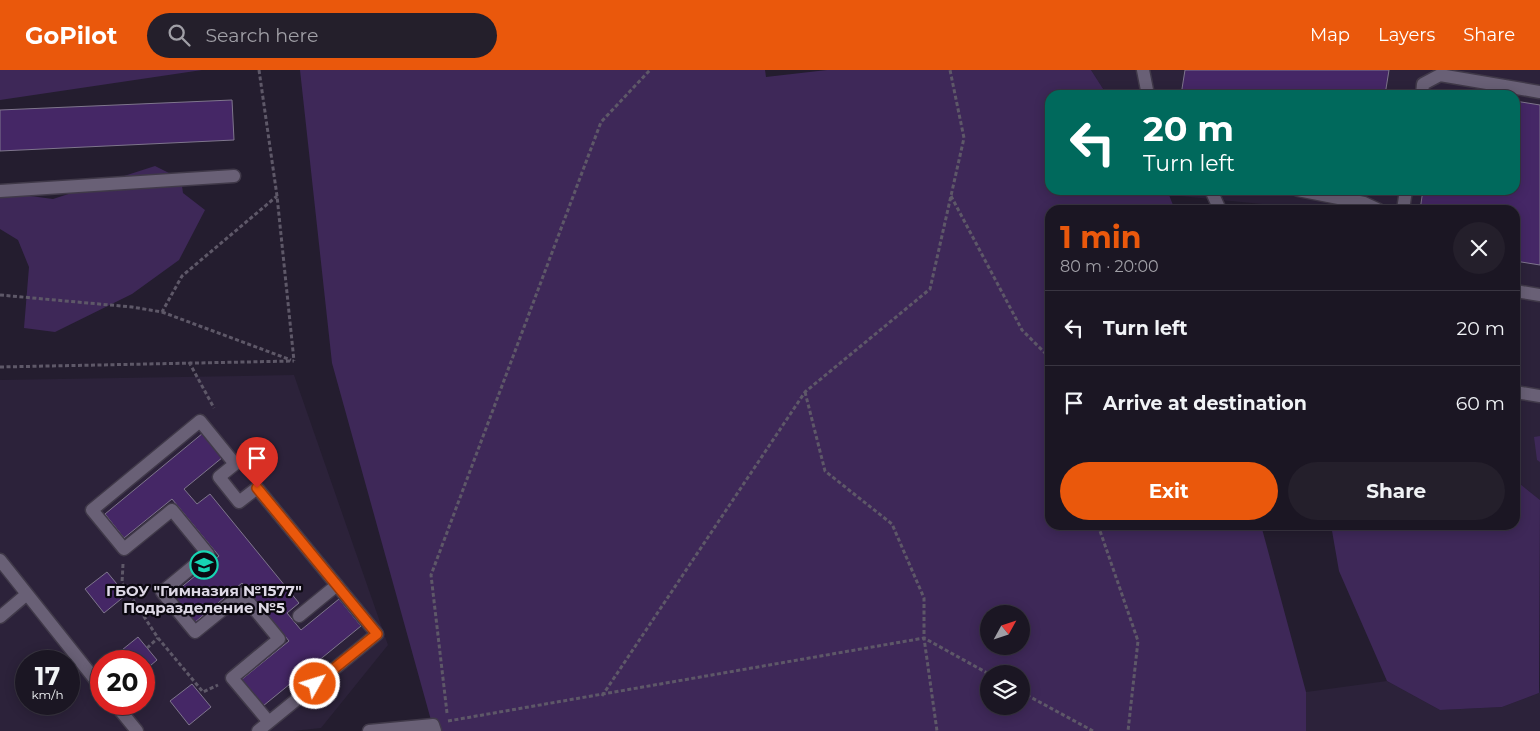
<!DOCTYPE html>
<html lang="en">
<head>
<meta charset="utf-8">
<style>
	body { margin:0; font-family:Montserrat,sans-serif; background:#241f2b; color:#f1f3f6; height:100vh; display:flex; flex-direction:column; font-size:19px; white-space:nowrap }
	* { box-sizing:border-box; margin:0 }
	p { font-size:16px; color:#a09fa6 }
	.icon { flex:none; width:28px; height:28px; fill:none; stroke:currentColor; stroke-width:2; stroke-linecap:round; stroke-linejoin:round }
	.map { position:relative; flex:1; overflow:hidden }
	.drawer { position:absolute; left:1045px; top:135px; width:475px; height:325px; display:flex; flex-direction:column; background:#1b1623; border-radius:15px; box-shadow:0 2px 12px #0003,0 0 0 1px #393541 }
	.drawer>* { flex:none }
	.top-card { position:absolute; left:1045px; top:20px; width:475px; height:105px; border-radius:15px; box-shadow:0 2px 12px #0003,0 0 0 1px #393541; background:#00695c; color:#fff; overflow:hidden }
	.needle { width:32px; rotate:50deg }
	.fabs { position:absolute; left:980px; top:535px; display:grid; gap:10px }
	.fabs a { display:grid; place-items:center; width:50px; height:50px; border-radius:50%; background:#1b1623; box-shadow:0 2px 12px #0003,0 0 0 1px #393541; font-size:25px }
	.speed { position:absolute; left:15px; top:580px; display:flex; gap:10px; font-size:25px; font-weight:700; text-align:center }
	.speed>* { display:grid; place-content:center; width:65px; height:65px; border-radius:50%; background:#1b1623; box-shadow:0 2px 12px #0003,0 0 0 1px #393541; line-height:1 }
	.speed small { font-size:12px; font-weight:400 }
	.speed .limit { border:8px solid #d22; background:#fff; color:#111 }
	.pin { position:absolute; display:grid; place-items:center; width:42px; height:42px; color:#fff; margin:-51px -21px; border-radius:50% 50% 50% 0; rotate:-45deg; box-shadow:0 0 5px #0007 }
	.pin .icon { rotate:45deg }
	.me { position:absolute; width:55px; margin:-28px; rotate:51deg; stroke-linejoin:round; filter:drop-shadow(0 0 4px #0008) }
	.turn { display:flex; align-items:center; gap:18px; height:105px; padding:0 15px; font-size:22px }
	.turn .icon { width:65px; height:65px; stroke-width:2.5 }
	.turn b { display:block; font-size:35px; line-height:42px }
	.round { display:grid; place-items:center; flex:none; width:52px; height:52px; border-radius:26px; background:#241f2b }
	.headline { display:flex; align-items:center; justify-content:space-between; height:85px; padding:0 15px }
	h1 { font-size:30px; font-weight:700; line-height:38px; color:#ea580c }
	.button { display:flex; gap:10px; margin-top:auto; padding:10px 15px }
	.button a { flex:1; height:58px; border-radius:30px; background:#ea580c; color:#fff; font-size:20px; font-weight:700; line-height:58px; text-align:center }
	.button a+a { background:#241f2b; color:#f1f3f6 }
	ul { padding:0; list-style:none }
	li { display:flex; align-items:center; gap:15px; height:75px; padding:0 15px; border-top:1px solid #393541 }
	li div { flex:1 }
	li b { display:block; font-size:19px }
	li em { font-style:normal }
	header { display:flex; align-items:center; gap:30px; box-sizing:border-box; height:70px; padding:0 25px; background:#ea580c; color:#fff }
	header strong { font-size:24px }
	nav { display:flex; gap:28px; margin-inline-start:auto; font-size:18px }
	.search { width:350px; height:45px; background:#241f2b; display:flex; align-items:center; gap:12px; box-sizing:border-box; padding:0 18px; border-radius:28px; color:#a09fa6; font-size:19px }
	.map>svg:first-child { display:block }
	.built { fill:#2c223a; fill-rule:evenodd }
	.green { fill:#3e2858; fill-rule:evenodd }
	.building { fill:#452766; stroke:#7f768d }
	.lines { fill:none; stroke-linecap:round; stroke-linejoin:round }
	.minor-casing { stroke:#403949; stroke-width:15 }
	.path { stroke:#5e5868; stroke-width:3; stroke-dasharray:4 2.5; stroke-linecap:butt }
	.minor { stroke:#696076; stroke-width:12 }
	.route-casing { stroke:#983908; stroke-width:12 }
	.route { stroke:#ea580c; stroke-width:9 }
	.labels { text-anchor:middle; stroke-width:4.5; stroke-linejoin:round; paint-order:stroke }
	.poi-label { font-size:15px; font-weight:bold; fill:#ded9e6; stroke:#0c0911 }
</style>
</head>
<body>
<header>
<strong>GoPilot</strong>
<div class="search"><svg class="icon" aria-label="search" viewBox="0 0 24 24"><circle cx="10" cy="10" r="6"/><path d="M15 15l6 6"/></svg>Search here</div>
<nav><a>Map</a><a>Layers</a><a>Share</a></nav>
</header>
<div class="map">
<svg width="1540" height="661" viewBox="0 0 1540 661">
	<rect width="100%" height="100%" fill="#241d2f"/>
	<!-- built -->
	<path class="built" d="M1091,0H1540V430L1515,410V140H1322L1170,125L1167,120H1515V25H1107Z
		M294,305L388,575L321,658L293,661H0V310ZM26,591H69V634H26ZM101,591H144V634H101Z
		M1387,611L1440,640L1502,637L1539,623L1540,615V661H1306V622Z"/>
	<!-- green -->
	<path class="green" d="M0,0H202L0,30Z
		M300,0H765L766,7L827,0H1091L1107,25H1050V120H1167L1175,140H1050V455H1261L1306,622V661H434L332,293ZM989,544H1021V576H989ZM989,604H1021V636H989Z
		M155,96L181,109L183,123L205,140L179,190L132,224L55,262L24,258L29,197L18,170L0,159V122L53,129Z
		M1274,137L1322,139V140H1275Z
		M1540,366V392L1537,390L1534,367Z
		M1515,410L1540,430L1539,623L1502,637L1440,640L1387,611L1339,501L1331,455H1515Z"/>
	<!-- building -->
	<path class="building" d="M1185,0H1389L1385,25H1181Z
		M1460,22L1480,25H1459Z
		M232,30L234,70L0,81V40Z
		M1515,31L1540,35V195L1515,191V140H1420L1423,120H1515Z
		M203,363L223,387L184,419L197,434L210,424L299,533L287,543L301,560L339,529L361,556L263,636L241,610L289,571L242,513L194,553L172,525L219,486L172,429L124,468L105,444Z
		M107,502L126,525L104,543L85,519Z
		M138,567L157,590L144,601V591H123L117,584Z
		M192,614L211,637L189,655L170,631Z"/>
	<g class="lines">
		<!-- minor casing -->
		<g class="minor-casing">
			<path id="minor" d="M1143,0L1148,25
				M1422,25L1423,14L1440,5L1540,22
				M1211,120L1220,140
				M1298,120L1364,133L1379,140
				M0,121L234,106
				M1403,140L1406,120
				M1515,221L1540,225
				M1515,322L1540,326
				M0,490L101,617
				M299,546L337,515
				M0,547L27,524
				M115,634L137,661
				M258,661L377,564L257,418L239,432L219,407L235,394L200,351L92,440L124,479L172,440L208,484L162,522L195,562L242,524L279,569L232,608L269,652
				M369,661L433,655L435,661"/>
		</g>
		<!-- path -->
		<path class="path" d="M259,0L277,126L294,291
			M951,126L1022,260L1050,288
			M0,225L132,237L162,242L182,206L277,126
			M162,242L291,290
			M189,292L214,338
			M0,297L294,291
			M805,322L825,401L892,454L924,528V568L937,661
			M1098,455L1138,571L1128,661
			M123,494L122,513L158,568L203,622L218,615
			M147,578L158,568
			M1021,622L1093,661
			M602,626L805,322L930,219L964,68L950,0
			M447,643L431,505L601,52L650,0
			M448,651L924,568L989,604"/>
		<!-- minor -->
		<use href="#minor" class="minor"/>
	</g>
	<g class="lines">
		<!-- route casing -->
		<g class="route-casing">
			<path id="route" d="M257,418L377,564L315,614"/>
		</g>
		<!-- route -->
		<use href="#route" class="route"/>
	</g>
	<!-- icons -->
	<defs>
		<g id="school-ring" transform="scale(1.4375)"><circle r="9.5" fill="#0c0911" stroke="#17d5b3" stroke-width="1.5"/><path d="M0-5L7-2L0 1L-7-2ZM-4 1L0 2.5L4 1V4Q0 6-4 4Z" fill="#17d5b3"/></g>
	</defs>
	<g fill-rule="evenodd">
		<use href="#school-ring" x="204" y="495"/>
	</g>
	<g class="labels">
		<!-- poi labels -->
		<g class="poi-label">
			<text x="204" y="526">ГБОУ "Гимназия №1577"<tspan x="204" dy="17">Подразделение №5</tspan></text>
		</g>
	</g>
</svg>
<div class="fabs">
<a><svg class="needle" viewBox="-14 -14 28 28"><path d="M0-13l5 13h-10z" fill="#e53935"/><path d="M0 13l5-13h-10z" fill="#a09fa6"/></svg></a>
<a><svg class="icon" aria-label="layers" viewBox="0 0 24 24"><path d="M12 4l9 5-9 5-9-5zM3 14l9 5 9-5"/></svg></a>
</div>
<div class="speed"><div>17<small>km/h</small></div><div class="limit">20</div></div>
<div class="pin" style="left:257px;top:418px;background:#d93025"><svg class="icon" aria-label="arrive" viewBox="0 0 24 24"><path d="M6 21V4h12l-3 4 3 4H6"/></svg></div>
<svg class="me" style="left:315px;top:614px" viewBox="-20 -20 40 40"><circle r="17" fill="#ea580c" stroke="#fff" stroke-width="3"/><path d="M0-11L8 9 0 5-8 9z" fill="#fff"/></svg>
<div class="top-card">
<div class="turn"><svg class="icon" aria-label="left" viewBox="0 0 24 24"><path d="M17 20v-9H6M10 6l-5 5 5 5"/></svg><div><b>20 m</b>Turn left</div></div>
</div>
<section class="drawer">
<div class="headline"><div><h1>1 min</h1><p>80 m · 20:00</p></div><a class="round"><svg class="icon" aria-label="close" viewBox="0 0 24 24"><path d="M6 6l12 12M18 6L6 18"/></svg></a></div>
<ul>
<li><svg class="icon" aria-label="left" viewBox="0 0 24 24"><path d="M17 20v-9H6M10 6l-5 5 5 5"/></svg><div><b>Turn left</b></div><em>20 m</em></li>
<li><svg class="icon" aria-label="arrive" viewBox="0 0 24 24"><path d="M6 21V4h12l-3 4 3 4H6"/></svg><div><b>Arrive at destination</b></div><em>60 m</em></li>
</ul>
<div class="button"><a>Exit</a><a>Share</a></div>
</section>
</div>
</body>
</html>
